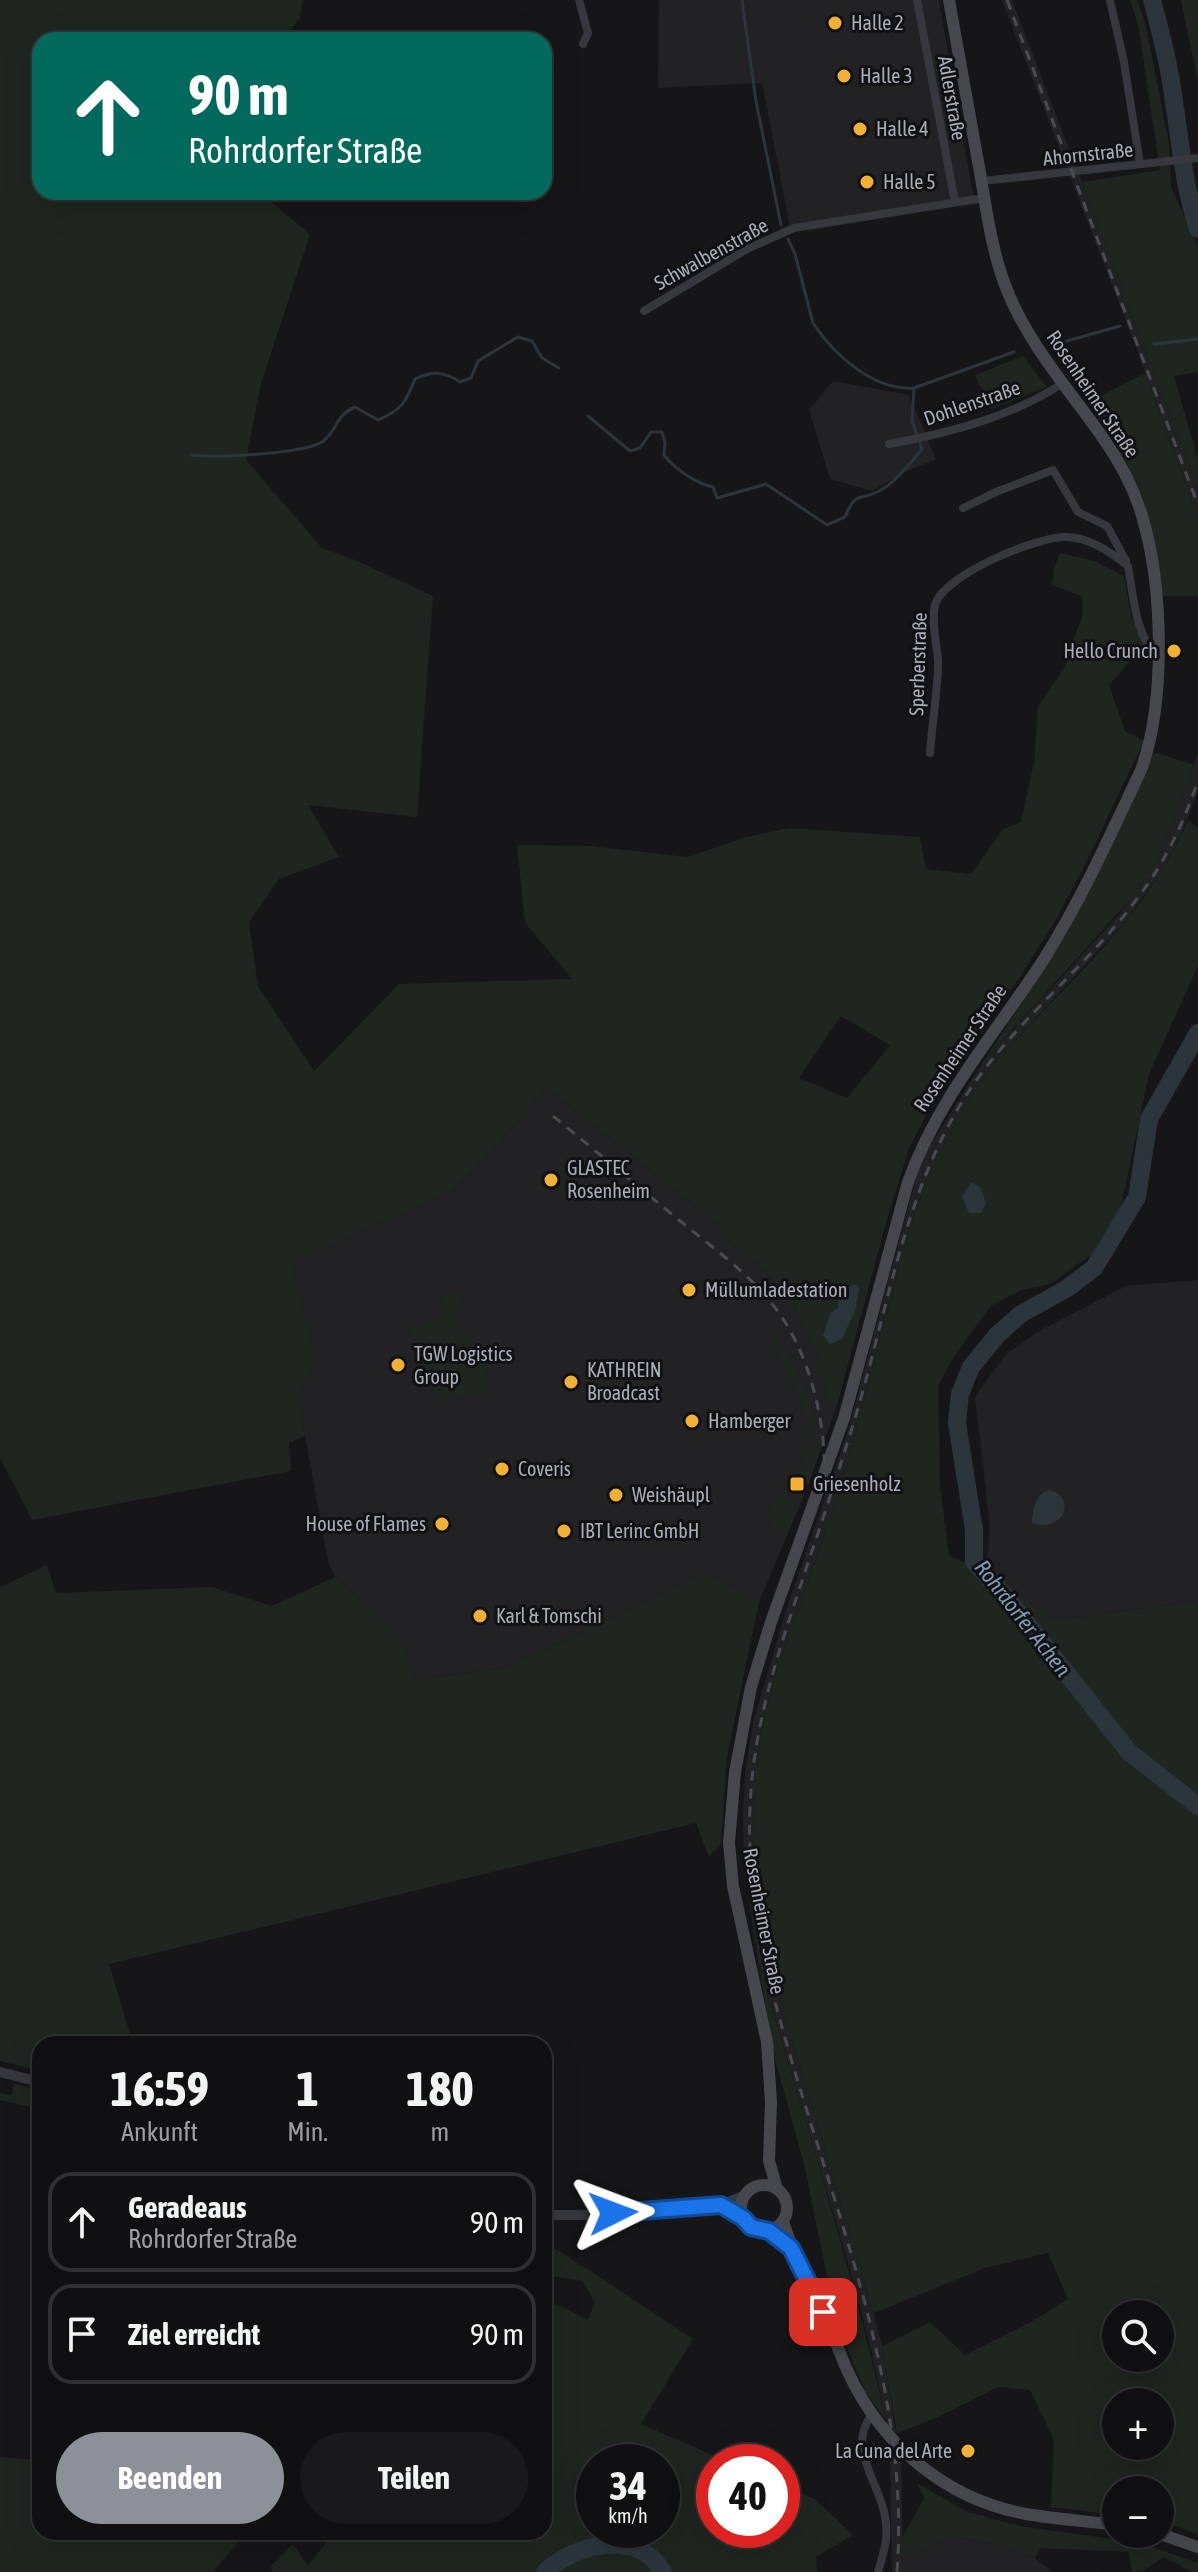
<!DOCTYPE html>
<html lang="de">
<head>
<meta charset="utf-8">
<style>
	body { margin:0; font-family:"Asap Condensed",sans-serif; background:#19191b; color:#f1f3f6; height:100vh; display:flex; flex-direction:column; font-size:30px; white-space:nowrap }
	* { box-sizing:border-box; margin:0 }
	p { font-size:26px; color:#9c9d9f }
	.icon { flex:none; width:44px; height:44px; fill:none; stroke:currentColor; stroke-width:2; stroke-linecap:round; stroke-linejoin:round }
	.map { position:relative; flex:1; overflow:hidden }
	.side { position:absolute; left:32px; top:2036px; width:520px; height:504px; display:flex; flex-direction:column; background:#101012; border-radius:24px; box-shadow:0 8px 32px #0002,0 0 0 2px #303032 }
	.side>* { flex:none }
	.top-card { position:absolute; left:32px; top:32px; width:520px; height:168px; border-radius:24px; box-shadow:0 8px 32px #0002,0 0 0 2px #303032; background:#00695c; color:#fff; overflow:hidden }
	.fabs { position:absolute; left:1102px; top:2300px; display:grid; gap:16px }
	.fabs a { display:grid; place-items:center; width:72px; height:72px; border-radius:50%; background:#101012; box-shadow:0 8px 32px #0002,0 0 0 2px #303032; font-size:40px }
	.speed { position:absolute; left:576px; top:2444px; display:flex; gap:16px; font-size:40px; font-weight:700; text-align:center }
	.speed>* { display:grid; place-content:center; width:104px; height:104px; border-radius:50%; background:#101012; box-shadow:0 8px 32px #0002,0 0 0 2px #303032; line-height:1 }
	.speed small { font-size:20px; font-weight:400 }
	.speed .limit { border:12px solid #d22; background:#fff; color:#111 }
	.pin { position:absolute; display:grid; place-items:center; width:68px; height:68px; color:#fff; margin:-34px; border-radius:16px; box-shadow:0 4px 12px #0006 }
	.me { position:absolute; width:88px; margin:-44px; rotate:87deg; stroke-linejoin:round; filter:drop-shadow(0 0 6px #0008) }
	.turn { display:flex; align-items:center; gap:28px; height:168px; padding:0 24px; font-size:36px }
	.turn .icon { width:104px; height:104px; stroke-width:2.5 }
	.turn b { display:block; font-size:56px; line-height:68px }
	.eta { display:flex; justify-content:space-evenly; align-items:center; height:136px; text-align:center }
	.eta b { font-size:48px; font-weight:700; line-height:56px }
	.action { display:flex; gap:16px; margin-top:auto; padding:16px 24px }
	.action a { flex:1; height:92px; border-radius:48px; background:#8c9099; color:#fff; font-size:32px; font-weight:700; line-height:92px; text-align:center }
	.action a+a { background:#19191b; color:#f1f3f6 }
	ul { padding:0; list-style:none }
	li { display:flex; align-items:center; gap:24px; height:100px; margin:0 16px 12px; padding:0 8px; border:4px solid #303032; border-radius:24px }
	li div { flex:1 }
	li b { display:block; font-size:30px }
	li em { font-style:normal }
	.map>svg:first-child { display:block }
	.built { fill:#222225 }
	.green { fill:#1e261f; fill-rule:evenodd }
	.water { fill:#2c353c }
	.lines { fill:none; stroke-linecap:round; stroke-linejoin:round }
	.stream { stroke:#2c353c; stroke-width:3 }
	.river { stroke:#2c353c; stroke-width:18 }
	.minor { stroke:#37383d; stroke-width:8 }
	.tertiary { stroke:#37383d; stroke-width:10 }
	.secondary { stroke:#45474d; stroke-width:12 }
	.rail { stroke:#4a4c52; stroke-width:3; stroke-dasharray:10 8; stroke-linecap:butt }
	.route-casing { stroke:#114b97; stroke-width:20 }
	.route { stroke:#1a73e8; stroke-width:14 }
	.poi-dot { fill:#f2b134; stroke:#111113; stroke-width:3 }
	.labels { text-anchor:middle; stroke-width:6; stroke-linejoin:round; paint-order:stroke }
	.poi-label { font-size:20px; fill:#a8adb8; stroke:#111113; text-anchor:start }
	.street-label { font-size:20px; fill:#a8adb8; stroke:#111113 }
	.water-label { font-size:22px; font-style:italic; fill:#7f9bb3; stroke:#111113 }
</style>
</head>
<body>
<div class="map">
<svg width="1198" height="2572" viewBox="0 0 1198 2572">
	<rect width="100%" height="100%" fill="#161618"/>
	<!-- built -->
	<path class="built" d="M659,0H939L974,200L790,227L762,83L658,88Z
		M1002,0H1012L1139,331L1198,488V519L1131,334Z
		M833,381L909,395L936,459L903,473L872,491L830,479L809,410Z
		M1198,754V791L1180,837L1162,871L1124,923L997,1060L964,1107L927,1179L911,1224L839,1494L775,1676L761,1732L754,1809L756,1877L773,1976L874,2313L882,2346L901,2465L903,2557L955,2537L1005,2546L1035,2558L1053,2572H892L890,2463L886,2420L872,2353L847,2259L758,1961L744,1865L743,1817L745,1775L753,1722L788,1604L847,1434L917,1175L931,1144L983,1062L1117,917L1155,866Z
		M547,1087L717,1223L726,1239L759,1266L792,1300L818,1354L829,1399L836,1409L805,1493L759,1602L704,1573L509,1667L414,1680L399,1637L335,1577L328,1561L298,1398L316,1357L290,1263L450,1192L478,1166Z
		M1198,1280V1601L1055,1620L986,1571L990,1528L975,1397L1006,1354L1043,1329L1126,1286Z"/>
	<!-- green -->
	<path class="green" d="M0,0H303L300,18L282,40H40V192H259L310,234L261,384L246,460L322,548L355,560L433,596L417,817L308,805L339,857L279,879L249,922L258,986L314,1071L399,984L572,979L525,923L517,845L590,846L687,857L746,837L789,828L920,837L926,869L971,874L1003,829L1021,822L1034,762L1038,706L1065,667L1073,640L1082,618V596L1052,585L1054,568L1060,553L1095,561L1124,576L1131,616L1145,644L1109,685L1125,731L1144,741L1085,865L1057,918L1020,977L934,1100L909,1149L886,1223L836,1409L829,1400L818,1354L792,1300L759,1266L726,1239L717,1223L547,1087L478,1166L450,1192L291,1263L316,1357L298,1398L305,1436L289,1443L291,1471L32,1520L0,1457ZM841,1016L890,1045L847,1098L799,1078Z
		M1130,0H1137L1145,22L1169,143L1171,187L1198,247V372L1174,376L1198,460V488L1082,182L1160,170L1138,24Z
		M1181,0H1198V82Z
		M1023,356L1047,387L991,409L975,375Z
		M1145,373L1198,519V596H1162C1157,562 1153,526 1141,493C1128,461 1106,431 1089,402Z
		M1154,752L1194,765L1155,866L1137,892L983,1062L1061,943Z
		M1188,820L1198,828V966L1149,1074L1121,1206L1091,1255L1050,1284L1022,1290L991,1306L955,1355L938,1385L940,1485L949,1556L986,1571L1055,1620L1198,1601V2535L1160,2520V2490H1116V2515L1051,2507L1054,2440L1030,2390L998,2387L936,2418L897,2433L882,2346L930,2322L965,2355L1031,2322L1068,2299L1048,2253L985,2268L874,2313L773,1976L756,1877L753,1846L756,1776L761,1732L775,1676L839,1494L911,1224L927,1179L964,1107L997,1060C1065,985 1149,915 1188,820ZM1116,2314H1160V2358H1116ZM1116,2402H1160V2446H1116Z
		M460,1292L463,1298L454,1314C458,1330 470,1337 482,1347L489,1391L440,1402L410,1329L447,1313L441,1297Z
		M774,1331L799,1375L814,1417L819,1454L806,1490L789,1484C794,1474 803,1462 806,1451C816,1412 785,1368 768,1335Z
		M786,1496L801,1502L788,1533L773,1528L767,1514L777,1498Z
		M47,1565L56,1593L212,1587L272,1606L335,1577L400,1637L414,1680L509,1667L704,1573L759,1602L727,1757L721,1843L709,1857L696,1823L109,1964L133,2044H40V2071L0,2061V1587Z
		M758,1962C803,2114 851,2265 886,2420L866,2393L837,2324L804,2164L776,2063Z
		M14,2084L40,2091V2109L0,2100V2093L12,2095Z
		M544,2241L693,2339L641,2424L729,2462H714V2530H782V2485L815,2499L853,2535L816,2557L817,2570L820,2572H272L271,2566L293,2544L308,2566L334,2532H544V2307L557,2304L588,2320L595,2302L582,2281L544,2275ZM594,2462H662V2530H594Z
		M0,2457L40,2460V2532H247L213,2572H0Z
		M917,2483L968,2512L1020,2526L1141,2543L1198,2563V2572H1192L1164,2557L1143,2571L1132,2572L1129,2552L1041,2548L1035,2558L1005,2546L955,2537L903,2558V2536L924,2498Z"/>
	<!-- water -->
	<path class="water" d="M972,1182L981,1188L986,1204L981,1213H969L962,1196Z
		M855,1284L859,1289L855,1311L842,1339L830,1344L823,1336L830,1314L838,1307L839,1292Z
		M1049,1490C1078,1497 1063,1534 1032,1523C1032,1510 1036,1494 1049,1490Z"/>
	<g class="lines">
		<!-- stream -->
		<path class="stream" d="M742,0L756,101L781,225
			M788,239L795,254L813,323C834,355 874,391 914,388L1014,352
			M1154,344L1198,339
			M1053,345L1120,326
			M588,416L630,451L640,448L651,432H662L665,443L664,455C675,469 695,483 713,487L717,498L766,484L827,525L845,517C857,489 858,502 879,491C894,484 912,461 922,449L912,421L914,388
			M191,455C217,458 301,454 322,442C337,432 335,415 355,407L378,420C402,410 406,402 415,379C432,371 444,371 460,382L471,378L478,361L518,337L532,341L542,358L559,368"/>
		<!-- river -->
		<path class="river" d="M1152,0C1161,34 1170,68 1174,102C1181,146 1184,187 1198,229
			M1198,1033L1149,1119L1137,1197L1094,1268L1066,1289L1021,1314L997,1335L971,1367L960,1394L957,1423L974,1530V1562L1006,1597L1129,1752L1198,1806
			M545,2572C576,2543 638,2529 663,2572"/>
		<!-- minor -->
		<path class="minor" d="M579,0L588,33L583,44
			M917,0L955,202
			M1110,0L1124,62L1140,164
			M982,181L1198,158
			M644,311L747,249L794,228L984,198
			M889,444C948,433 1012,417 1063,383
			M963,508L996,492L1053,470L1078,512L1107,526L1126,561
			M930,753C932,723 938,691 938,661C937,644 931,622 935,605C943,575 1039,535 1068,537C1090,538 1111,552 1128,566C1134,600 1135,631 1157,659
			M872,2415C846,2446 879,2482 885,2516C889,2537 884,2552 878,2572"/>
		<!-- tertiary -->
		<path class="tertiary" d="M0,2072L40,2082
			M721,2205L743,2218
			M544,2215H586L721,2205L745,2195"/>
		<!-- secondary -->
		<path class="secondary" d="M741 2208a23 23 0 1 1 46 0a23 23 0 1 1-46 0Z
			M777,2189L769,2161L771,2102L767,2042L733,1886L729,1843L735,1772L751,1687L771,1622L844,1418L908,1182C939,1096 995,1035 1044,959C1081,900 1111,834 1141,770C1166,702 1163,589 1143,519C1135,490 1120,462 1103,438C1068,388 1027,343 1005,285C991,248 986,206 979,167C969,111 959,56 949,0
			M783,2221C794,2258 814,2291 829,2327C836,2341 841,2357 848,2372C882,2445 945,2499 1026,2514C1055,2519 1086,2521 1116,2525
			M1160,2534L1198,2547"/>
		<!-- rail -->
		<path class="rail" d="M1007,0L1198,505
			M553,1116C597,1152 641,1189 685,1225C721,1254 760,1282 785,1322C815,1370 828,1437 824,1492
			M897,2572C910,2403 843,2232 795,2072C769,1985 746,1899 750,1807C753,1728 777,1656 802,1581C819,1530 837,1477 853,1425C886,1318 902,1202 960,1105C1009,1024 1088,968 1142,892C1167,858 1185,820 1198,780"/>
	</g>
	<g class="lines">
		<!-- route casing -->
		<g class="route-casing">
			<path id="route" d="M613,2213L721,2205L743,2218L751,2227L769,2231L791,2248L823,2312"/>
		</g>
		<!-- route -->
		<use href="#route" class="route"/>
	</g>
	<!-- markers -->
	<g class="poi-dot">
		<circle cx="835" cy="23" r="8"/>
		<circle cx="844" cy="76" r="8"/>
		<circle cx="860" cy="129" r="8"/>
		<circle cx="867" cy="182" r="8"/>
		<circle cx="1174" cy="651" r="8"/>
		<circle cx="551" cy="1180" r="8"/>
		<circle cx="689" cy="1290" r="8"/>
		<circle cx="398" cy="1365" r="8"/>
		<circle cx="571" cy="1382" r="8"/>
		<circle cx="692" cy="1421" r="8"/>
		<circle cx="502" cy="1469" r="8"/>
		<rect x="789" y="1476" width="16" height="16" rx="4"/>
		<circle cx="616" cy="1495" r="8"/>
		<circle cx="442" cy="1524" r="8"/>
		<circle cx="564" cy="1531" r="8"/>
		<circle cx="480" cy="1616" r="8"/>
		<circle cx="968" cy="2451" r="8"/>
	</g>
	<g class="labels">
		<!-- poi labels -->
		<g class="poi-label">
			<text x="851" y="30">Halle 2</text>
			<text x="860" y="83">Halle 3</text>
			<text x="876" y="136">Halle 4</text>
			<text x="883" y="189">Halle 5</text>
			<text x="1158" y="658" text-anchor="end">Hello Crunch</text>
			<text x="567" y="1175">GLASTEC<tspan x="567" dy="23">Rosenheim</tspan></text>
			<text x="705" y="1297">Müllumladestation</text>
			<text x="414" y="1361">TGW Logistics<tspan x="414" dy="23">Group</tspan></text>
			<text x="587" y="1377">KATHREIN<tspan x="587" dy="23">Broadcast</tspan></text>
			<text x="708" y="1428">Hamberger</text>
			<text x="518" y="1476">Coveris</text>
			<text x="813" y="1491">Griesenholz</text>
			<text x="632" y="1502">Weishäupl</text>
			<text x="426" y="1531" text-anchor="end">House of Flames</text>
			<text x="580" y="1538">IBT Lerinc GmbH</text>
			<text x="496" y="1623">Karl &amp; Tomschi</text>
			<text x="952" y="2458" text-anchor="end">La Cuna del Arte</text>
		</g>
		<!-- street labels -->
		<g class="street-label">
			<text transform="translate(952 98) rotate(80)" y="7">Adlerstraße</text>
			<text transform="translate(1088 154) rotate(-6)" y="7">Ahornstraße</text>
			<text transform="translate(711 254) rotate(-29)" y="7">Schwalbenstraße</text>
			<text transform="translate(1093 394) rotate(56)" y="7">Rosenheimer Straße</text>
			<text transform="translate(972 403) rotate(-19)" y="7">Dohlenstraße</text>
			<text transform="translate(918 664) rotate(-88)" y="7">Sperberstraße</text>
			<text transform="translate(960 1048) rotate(-56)" y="7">Rosenheimer Straße</text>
			<text transform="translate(764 1921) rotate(79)" y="7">Rosenheimer Straße</text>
		</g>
		<!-- water labels -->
		<g class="water-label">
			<text transform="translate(1023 1618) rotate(52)" y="8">Rohrdorfer Achen</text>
		</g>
	</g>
</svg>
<div class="fabs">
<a><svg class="icon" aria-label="search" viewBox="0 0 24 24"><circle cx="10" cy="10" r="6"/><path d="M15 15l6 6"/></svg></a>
<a>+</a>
<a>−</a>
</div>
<div class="speed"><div>34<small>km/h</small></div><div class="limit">40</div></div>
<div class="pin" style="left:823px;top:2312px;background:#d93025"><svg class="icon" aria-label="arrive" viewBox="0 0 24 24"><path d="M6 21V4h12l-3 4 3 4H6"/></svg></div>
<svg class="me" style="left:613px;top:2213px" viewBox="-20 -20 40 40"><path d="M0-17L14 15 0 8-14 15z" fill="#1a73e8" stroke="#fff" stroke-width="4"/></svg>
<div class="top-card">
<div class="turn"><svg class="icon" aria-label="ahead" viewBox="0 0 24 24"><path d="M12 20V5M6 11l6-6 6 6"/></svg><div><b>90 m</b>Rohrdorfer Straße</div></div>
</div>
<section class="side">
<div class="eta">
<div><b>16:59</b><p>Ankunft</p></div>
<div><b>1</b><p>Min.</p></div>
<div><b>180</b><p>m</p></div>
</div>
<ul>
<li><svg class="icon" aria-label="ahead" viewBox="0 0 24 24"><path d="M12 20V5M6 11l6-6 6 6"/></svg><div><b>Geradeaus</b><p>Rohrdorfer Straße</p></div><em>90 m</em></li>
<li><svg class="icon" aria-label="arrive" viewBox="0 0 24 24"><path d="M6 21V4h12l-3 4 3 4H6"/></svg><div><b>Ziel erreicht</b></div><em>90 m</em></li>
</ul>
<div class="action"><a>Beenden</a><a>Teilen</a></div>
</section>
</div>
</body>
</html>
